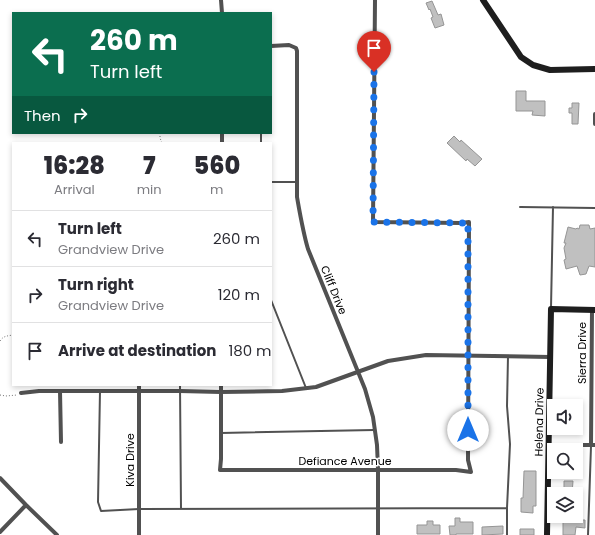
<!DOCTYPE html>
<html lang="en">
<head>
<meta charset="utf-8">
<style>
	body { margin:0; font-family:Poppins,sans-serif; background:#f7f7f7; color:#2b2b33; height:100vh; display:flex; flex-direction:column; font-size:15px; white-space:nowrap }
	* { box-sizing:border-box; margin:0 }
	p { font-size:13px; color:#7c7c81 }
	.icon { flex:none; width:22px; height:22px; fill:none; stroke:currentColor; stroke-width:2; stroke-linecap:round; stroke-linejoin:round }
	.map { position:relative; flex:1; overflow:hidden }
	.side { position:absolute; left:12px; top:142px; width:260px; height:244px; display:flex; flex-direction:column; background:#fff; border-radius:0px; box-shadow:0 2px 6px #0003 }
	.side>* { flex:none }
	.banner { position:absolute; left:12px; top:12px; width:260px; height:122px; border-radius:0px; box-shadow:0 2px 6px #0003; background:#0b6e4f; color:#fff; overflow:hidden }
	.buttons { position:absolute; left:547px; top:399px; display:grid; gap:8px }
	.buttons a { display:grid; place-items:center; width:36px; height:36px; border-radius:0px; background:#fff; box-shadow:0 2px 6px #0003; font-size:20px }
	.pin { position:absolute; display:grid; place-items:center; width:34px; height:34px; color:#fff; margin:-41px -17px; border-radius:50% 50% 50% 0; rotate:-45deg; box-shadow:0 0 4px #0007 }
	.pin .icon { rotate:45deg }
	.me { position:absolute; width:44px; margin:-22px; rotate:0deg; stroke-linejoin:round; filter:drop-shadow(0 0 3px #0008) }
	.turn { display:flex; align-items:center; gap:14px; height:84px; padding:0 12px; font-size:18px }
	.turn .icon { width:52px; height:52px; stroke-width:2.5 }
	.turn b { display:block; font-size:28px; line-height:34px }
	.then { display:flex; align-items:center; height:38px; padding:0 12px; background:#0003; gap:8px; font-size:15px }
	.eta { display:flex; justify-content:space-evenly; align-items:center; height:68px; text-align:center }
	.eta b { font-size:24px; font-weight:800; line-height:28px }
	ul { padding:0; list-style:none }
	li { display:flex; align-items:center; gap:12px; height:56px; padding:0 12px; border-top:1px solid #e1e1e2 }
	li div { flex:1 }
	li b { display:block; font-size:15px }
	li em { font-style:normal }
	.map>svg:first-child { display:block }
	.building { fill:#c0c0c0; stroke:#959595 }
	.lines { fill:none; stroke-linecap:round; stroke-linejoin:round }
	.path { stroke:#737373; stroke-width:1; stroke-dasharray:1 2; stroke-linecap:butt }
	.service { stroke:#515151; stroke-width:2 }
	.minor { stroke:#515151; stroke-width:4 }
	.secondary { stroke:#1e1e1e; stroke-width:6 }
	.route { stroke:#1a73e8; stroke-width:7; stroke-dasharray:0 12.6 }
	.labels { text-anchor:middle; stroke-width:3; stroke-linejoin:round; paint-order:stroke }
	.street-label { font-size:11px; fill:#000; stroke:#fff }
</style>
</head>
<body>
<div class="map">
<svg width="595" height="535" viewBox="0 0 595 535">
	<rect width="100%" height="100%" fill="#fff"/>
	<!-- building -->
	<path class="building" d="M432,1L438,15L441,14L444,25L435,28L431,18L433,17L430,9L429,10L426,3Z
		M516,91H526V101H545V116L532,115L533,111H516Z
		M572,103H579L578,124H572V113H569V108H572Z
		M454,136L460,142L461,140L482,159L475,166L467,159L466,161L447,143Z
		M580,225H589L590,229L595,228V267L589,266L586,274L580,275L577,266L566,269L564,260L566,259L564,248L566,243H564L568,227L576,229L577,228L579,229Z
		M524,471H536V506H533V513L521,512V498H523Z
		M564,481H573L572,494H564Z
		M563,516H576V520H585V528L576,527L575,535H563Z
		M455,518H460V522H473V534H456V535H450L449,526H455Z
		M427,521H433V525H440V534H417V525H427Z
		M503,526V534L482,535V527Z
		M520,529H534V535H520Z"/>
	<g class="lines">
		<!-- path -->
		<path class="path" d="M160,133V138L162,143
			M0,341C3,336 7,336 13,335
			M0,395L6,396L17,395"/>
		<!-- service -->
		<path class="service" d="M261,133V143
			M271,182H296
			M520,207L595,208
			M271,300L306,388
			M551,308L553,207
			M180,385L181,509
			M100,391L98,502L101,511L139,509L507,508
			M221,433L374,430
			M507,535V508L510,444L507,406L508,356
			M588,535L591,446"/>
		<!-- minor -->
		<path class="minor" d="M221,0L222,13
			M271,46L289,45L296,48L297,51V197C300,214 303,232 308,249L365,389L373,417L377,445L378,469V535
			M595,124V114
			M222,133V143
			M139,385V535
			M221,385V459L220,470H456L471,472L468,460L469,222L462,223L373,222L375,0
			M60,391L61,442
			M21,393L39,391H180L221,392L282,391L316,387L388,361L426,355L550,357
			M548,445H595
			M591,445L592,310
			M0,478L26,505L57,535
			M0,532L26,505"/>
		<!-- secondary -->
		<path class="secondary" d="M483,0L521,57L533,65L550,70L595,69
			M547,535L551,309L595,310"/>
	</g>
	<g class="lines">
		<!-- route -->
		<path class="route" d="M374,72L373,222L462,223L468,222V430"/>
	</g>
	<g class="labels">
		<!-- street labels -->
		<g class="street-label">
			<text transform="translate(334 290) rotate(68)" y="4">Cliff Drive</text>
			<text transform="translate(582 353) rotate(-90)" y="4">Sierra Drive</text>
			<text transform="translate(539 422) rotate(-89)" y="4">Helena Drive</text>
			<text transform="translate(130 460) rotate(-90)" y="4">Kiva Drive</text>
			<text x="345" y="465">Defiance Avenue</text>
		</g>
	</g>
</svg>
<div class="buttons">
<a><svg class="icon" aria-label="sound" viewBox="0 0 24 24"><path d="M4 9h4l5-4v14l-5-4H4zM17 9q2 3 0 6"/></svg></a>
<a><svg class="icon" aria-label="search" viewBox="0 0 24 24"><circle cx="10" cy="10" r="6"/><path d="M15 15l6 6"/></svg></a>
<a><svg class="icon" aria-label="layers" viewBox="0 0 24 24"><path d="M12 4l9 5-9 5-9-5zM3 14l9 5 9-5"/></svg></a>
</div>
<div class="pin" style="left:374px;top:72px;background:#d93025"><svg class="icon" aria-label="arrive" viewBox="0 0 24 24"><path d="M6 21V4h12l-3 4 3 4H6"/></svg></div>
<svg class="me" style="left:468px;top:430px" viewBox="-20 -20 40 40"><circle r="19" fill="#fff"/><path d="M0-13L10 11 0 6-10 11z" fill="#1a73e8"/></svg>
<div class="banner">
<div class="turn"><svg class="icon" aria-label="left" viewBox="0 0 24 24"><path d="M17 20v-9H6M10 6l-5 5 5 5"/></svg><div><b>260 m</b>Turn left</div></div>
<div class="then">Then<svg class="icon" aria-label="right" viewBox="0 0 24 24"><path d="M7 20v-9h11M14 6l5 5-5 5"/></svg></div>
</div>
<section class="side">
<div class="eta">
<div><b>16:28</b><p>Arrival</p></div>
<div><b>7</b><p>min</p></div>
<div><b>560</b><p>m</p></div>
</div>
<ul>
<li><svg class="icon" aria-label="left" viewBox="0 0 24 24"><path d="M17 20v-9H6M10 6l-5 5 5 5"/></svg><div><b>Turn left</b><p>Grandview Drive</p></div><em>260 m</em></li>
<li><svg class="icon" aria-label="right" viewBox="0 0 24 24"><path d="M7 20v-9h11M14 6l5 5-5 5"/></svg><div><b>Turn right</b><p>Grandview Drive</p></div><em>120 m</em></li>
<li><svg class="icon" aria-label="arrive" viewBox="0 0 24 24"><path d="M6 21V4h12l-3 4 3 4H6"/></svg><div><b>Arrive at destination</b></div><em>180 m</em></li>
</ul>
</section>
</div>
</body>
</html>
